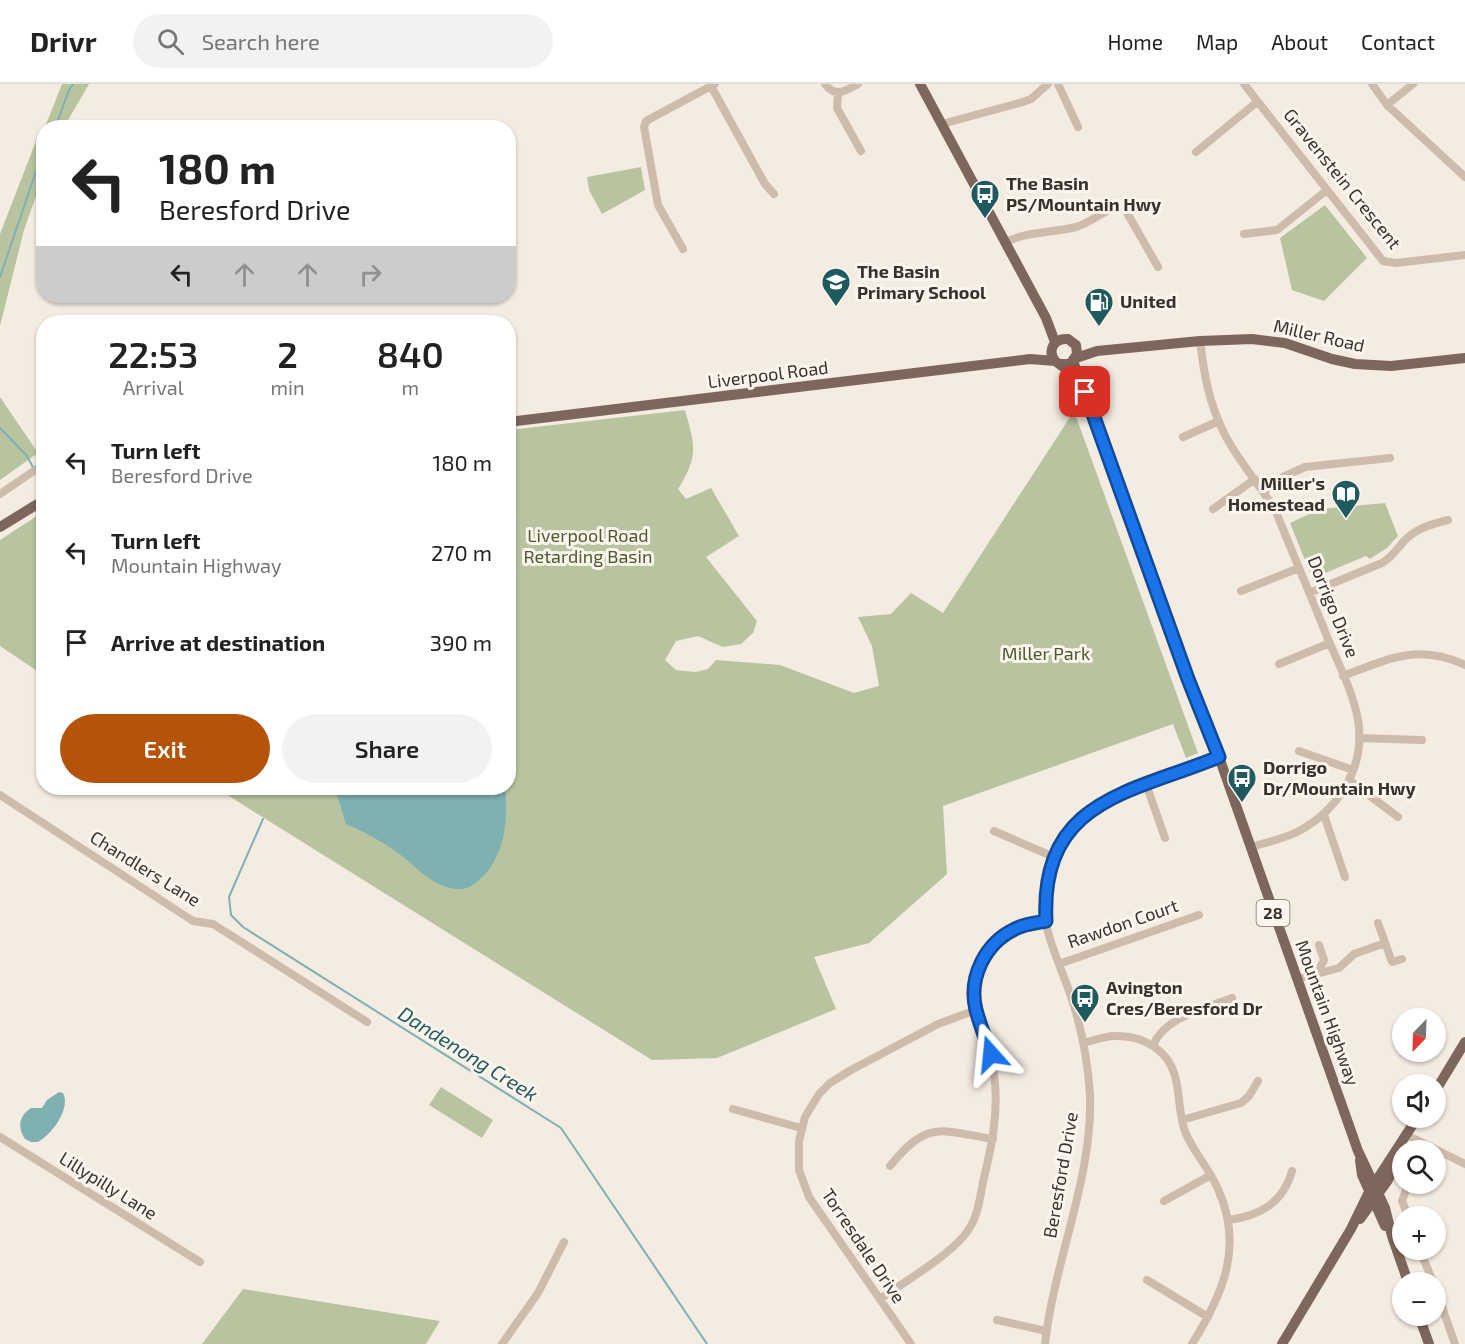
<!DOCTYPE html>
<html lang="en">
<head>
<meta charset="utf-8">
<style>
	body { margin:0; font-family:"Exo 2",sans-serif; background:#f2f2f2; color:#222; height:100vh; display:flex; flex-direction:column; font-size:22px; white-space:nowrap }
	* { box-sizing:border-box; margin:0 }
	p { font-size:20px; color:#767676 }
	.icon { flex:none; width:33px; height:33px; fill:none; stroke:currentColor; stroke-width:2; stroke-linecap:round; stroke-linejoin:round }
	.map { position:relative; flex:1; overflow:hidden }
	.side { position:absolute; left:36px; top:231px; width:480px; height:480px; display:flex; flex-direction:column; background:#fff; border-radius:24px; box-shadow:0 2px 4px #0004 }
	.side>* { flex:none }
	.top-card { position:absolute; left:36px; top:36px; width:480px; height:183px; border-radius:24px; box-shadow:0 2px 4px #0004; background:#fff; color:#222; overflow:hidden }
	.needle { width:39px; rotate:203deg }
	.fabs { position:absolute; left:1392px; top:924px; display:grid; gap:12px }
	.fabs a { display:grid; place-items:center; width:54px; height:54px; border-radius:50%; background:#fff; box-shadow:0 2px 4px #0004; font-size:30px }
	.pin { position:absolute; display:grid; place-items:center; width:51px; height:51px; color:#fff; margin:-26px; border-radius:12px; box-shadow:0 3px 9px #0006 }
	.me { position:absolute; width:66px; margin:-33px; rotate:342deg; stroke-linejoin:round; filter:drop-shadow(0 0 4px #0008) }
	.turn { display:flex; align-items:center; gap:21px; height:126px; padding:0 24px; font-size:27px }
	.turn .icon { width:78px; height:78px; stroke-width:2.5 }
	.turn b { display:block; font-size:42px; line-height:51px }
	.lanes { display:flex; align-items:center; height:57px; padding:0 24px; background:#0003; justify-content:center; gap:30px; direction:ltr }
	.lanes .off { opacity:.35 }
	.eta { display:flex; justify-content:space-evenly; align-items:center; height:102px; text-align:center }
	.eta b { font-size:36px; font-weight:600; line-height:42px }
	.primary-button { display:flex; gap:12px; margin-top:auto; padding:12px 24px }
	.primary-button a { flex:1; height:69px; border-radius:36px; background:#b45309; color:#fff; font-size:24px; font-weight:600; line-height:69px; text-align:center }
	.primary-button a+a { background:#f2f2f2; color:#222 }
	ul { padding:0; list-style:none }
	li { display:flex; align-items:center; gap:18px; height:90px; padding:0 24px }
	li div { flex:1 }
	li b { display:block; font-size:22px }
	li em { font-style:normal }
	header { display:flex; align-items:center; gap:36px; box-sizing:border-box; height:84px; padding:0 30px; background:#fff; border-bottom:2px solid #e0e0e0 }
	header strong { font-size:28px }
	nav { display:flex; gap:33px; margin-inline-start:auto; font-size:21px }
	.search { width:420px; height:54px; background:#f2f2f2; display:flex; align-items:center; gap:15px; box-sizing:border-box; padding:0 21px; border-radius:33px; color:#767676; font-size:22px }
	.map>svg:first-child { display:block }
	.green { fill:#b8c4a0 }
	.water { fill:#7fb0b2 }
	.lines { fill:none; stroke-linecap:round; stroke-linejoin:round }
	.stream { stroke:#7fb0b2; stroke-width:2 }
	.minor { stroke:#cdbbac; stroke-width:8 }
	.major { stroke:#7d675c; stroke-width:10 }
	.route-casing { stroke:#114b97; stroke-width:15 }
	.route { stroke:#1a73e8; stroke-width:10 }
	.labels { text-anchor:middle; stroke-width:6; stroke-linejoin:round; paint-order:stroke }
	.shield { fill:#fbf5ee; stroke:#756b66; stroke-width:1.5 }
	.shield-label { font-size:16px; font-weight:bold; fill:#3b302b }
	.street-label { font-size:18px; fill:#3b302b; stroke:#fbf5ee }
	.poi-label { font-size:18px; font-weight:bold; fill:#3b302b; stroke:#fbf5ee; text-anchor:start }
	.park-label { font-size:18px; fill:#4a5a2e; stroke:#fbf5ee }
	.water-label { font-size:20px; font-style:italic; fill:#1f5a5e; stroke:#fbf5ee }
</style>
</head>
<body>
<header>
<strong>Drivr</strong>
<div class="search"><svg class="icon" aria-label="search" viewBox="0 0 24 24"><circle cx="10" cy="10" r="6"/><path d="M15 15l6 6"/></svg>Search here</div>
<nav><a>Home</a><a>Map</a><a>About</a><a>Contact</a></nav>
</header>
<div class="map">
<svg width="1465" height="1260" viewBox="0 0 1465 1260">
	<rect width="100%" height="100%" fill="#f4ebe1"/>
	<!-- green -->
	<path class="green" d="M62,0H89L64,43H45Z
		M38,52L43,55V92L24,146L0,242V150Z
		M641,83L645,106L602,130L589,106L587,93Z
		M1325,121L1367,174L1324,217L1292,206L1280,154Z
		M0,313L38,369L0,396Z
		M685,326C695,362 699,371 678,405L686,415L711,404L739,452L706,473L757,537L753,549L741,560L723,563L698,552L676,557L665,576L676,586L695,588L708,585L716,576L780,581L854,609L879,602L872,562L858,533L891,530L911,509L943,529L1074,327L1198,669L1186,674L1173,640L943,722L947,790L869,859L814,873L836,925L717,974L652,976L216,704H508L509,346Z
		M1385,419L1398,452L1387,464L1370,475L1366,472L1323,490L1324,496L1319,498L1313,496L1290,439L1320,425Z
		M43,428V591L0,562V456Z
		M441,1003L493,1036L482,1054L429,1021Z
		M243,1205L440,1237L426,1260H202Z"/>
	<!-- water -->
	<path class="water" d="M335,704H505C508,730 506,761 490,784C484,792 472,805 461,805C436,807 416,782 398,769C382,757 364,748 346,740Z
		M59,1008L63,1009C71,1025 52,1050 38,1058H31L25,1055C17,1043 19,1032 31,1024H42L47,1016Z"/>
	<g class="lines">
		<!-- stream -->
		<path class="stream" d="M55,44L69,6L73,0
			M0,193L44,64
			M0,344L27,372L44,404
			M263,735L229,813L231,831L243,843L561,1044L707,1260"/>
		<!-- minor -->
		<path class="minor" d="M825,0C835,14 846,7 858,0
			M1058,0L1078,43
			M1244,0L1383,177L1396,179L1465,171
			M1372,0L1387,21L1465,93
			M711,2L765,100L774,110
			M838,9L837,24L861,67
			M1387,21L1413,0
			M942,40L1023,18L1031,15L1048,0
			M1196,68L1257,18
			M1244,150L1277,146L1327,106
			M1006,158C1029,147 1052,149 1076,143C1091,139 1103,126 1119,122L1126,127L1158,183
			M683,165L658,121L644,43L646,37L715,0
			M1200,257C1204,290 1209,320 1225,351C1239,378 1261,402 1276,428C1293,470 1311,512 1328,555C1339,581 1353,608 1358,636C1366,683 1338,727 1297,748C1283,755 1265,759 1250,763
			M1183,353L1219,337
			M1264,407L1283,393L1305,383L1390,374
			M0,410L44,380
			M1213,425L1255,395
			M1241,507L1299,484
			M1309,509L1382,479C1392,473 1397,465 1405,456C1417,444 1432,440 1448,436
			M1279,580L1330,559
			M1343,592C1388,575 1418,559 1465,581
			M1359,654L1422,656
			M1299,667L1353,686
			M1349,696L1398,733
			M1146,700L1165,754
			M0,711L193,837L213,840L367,938
			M1324,731L1345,793
			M994,747L1054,773
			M1378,839L1392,878L1402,875
			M1059,880L1199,831
			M1318,888L1324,876L1319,861
			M1297,895L1339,884L1354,870L1385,859
			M1084,959C1094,956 1105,952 1115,952C1144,951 1170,967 1176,996C1180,1014 1179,1033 1186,1050C1195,1070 1210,1086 1218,1105C1244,1163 1223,1210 1192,1260
			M1153,961C1166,932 1205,925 1232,914
			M733,1025L801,1044
			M1182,1036L1241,1019L1249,1012L1258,997
			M1405,1050L1465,1080
			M0,1053L200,1178
			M890,1082C927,1036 939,1046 993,1055
			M1408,1100L1402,1117L1408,1132
			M1164,1117L1211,1091
			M1228,1136C1260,1132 1283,1119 1292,1087
			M1420,1166L1433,1198
			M1147,1196L1208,1233
			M1436,1206L1455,1260
			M880,1215C904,1198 954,1169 969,1145C978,1131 980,1114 983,1098C991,1065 998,1033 995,999C993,972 981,950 976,924C970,893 985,858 1015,845C1024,840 1036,839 1046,837
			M997,1236L1046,1247
			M502,1260L538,1209L564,1158
			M911,1260L809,1113L799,1086V1057L805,1033L819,1010L830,999L851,986L938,940L976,926
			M1045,1260C1054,1177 1093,1094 1090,1011C1088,980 1083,951 1074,922C1066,894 1052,868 1046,840C1038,794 1061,744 1101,719C1115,710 1131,705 1147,700C1171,691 1195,683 1219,673"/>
		<!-- major -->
		<path class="major" d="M920,0L1046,234L1055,258
			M1076,274L1097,267L1200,257L1252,255L1285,259L1332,275L1355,280L1391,282L1465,274
			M1073,277L1188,595L1219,673L1358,1067L1385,1124L1392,1152L1408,1198
			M1061,280H1070L1077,270L1076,261L1068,255C1054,254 1047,266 1055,277L1080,295
			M508,338L1030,275L1055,277
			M0,443L44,416
			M1436,1006L1465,958
			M1360,1076L1362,1091L1385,1142
			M1360,1135L1388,1096L1401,1070
			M1419,1232L1429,1260
			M1282,1260L1351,1145L1369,1108L1417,1034"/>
	</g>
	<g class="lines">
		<!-- route casing -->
		<g class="route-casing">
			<path id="route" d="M991,970C986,956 980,941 976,926C968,894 985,859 1015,845C1024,840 1035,839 1046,837C1040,716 1130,709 1219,673L1188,595L1085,308"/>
		</g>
		<!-- route -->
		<use href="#route" class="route"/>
	</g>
	<!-- icons -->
	<defs>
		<g id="bus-pin" transform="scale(1.5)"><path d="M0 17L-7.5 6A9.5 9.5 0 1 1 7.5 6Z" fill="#1f5a5e" stroke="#fbf5ee"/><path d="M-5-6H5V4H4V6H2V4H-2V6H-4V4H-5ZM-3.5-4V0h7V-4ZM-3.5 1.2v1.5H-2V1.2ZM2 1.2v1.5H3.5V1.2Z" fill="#fff"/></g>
		<g id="school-pin" transform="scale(1.5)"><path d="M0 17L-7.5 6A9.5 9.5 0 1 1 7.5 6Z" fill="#1f5a5e" stroke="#fbf5ee"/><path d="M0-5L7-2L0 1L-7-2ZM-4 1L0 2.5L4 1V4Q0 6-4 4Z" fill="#fff"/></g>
		<g id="fuel-pin" transform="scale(1.5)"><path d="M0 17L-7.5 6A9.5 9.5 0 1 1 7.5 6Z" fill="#1f5a5e" stroke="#fbf5ee"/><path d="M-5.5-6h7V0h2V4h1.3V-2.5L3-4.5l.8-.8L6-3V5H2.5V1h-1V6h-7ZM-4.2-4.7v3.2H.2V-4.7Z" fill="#fff"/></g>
		<g id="library-pin" transform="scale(1.5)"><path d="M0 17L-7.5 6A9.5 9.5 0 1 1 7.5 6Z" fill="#1f5a5e" stroke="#fbf5ee"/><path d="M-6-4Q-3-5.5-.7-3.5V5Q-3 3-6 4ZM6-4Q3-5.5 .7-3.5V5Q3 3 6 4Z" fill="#fff"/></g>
	</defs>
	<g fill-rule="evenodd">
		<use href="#bus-pin" x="985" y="110"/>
		<use href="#school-pin" x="836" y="198"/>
		<use href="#fuel-pin" x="1099" y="218"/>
		<use href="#library-pin" x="1346" y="410"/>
		<use href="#bus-pin" x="1242" y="694"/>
		<use href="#bus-pin" x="1085" y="914"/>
	</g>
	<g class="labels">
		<!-- shield labels -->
		<rect class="shield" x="1256.5" y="816" width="33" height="26" rx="4.5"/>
		<g class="shield-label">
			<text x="1273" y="835">28</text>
		</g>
		<!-- street labels -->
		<g class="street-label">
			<text transform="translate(1342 95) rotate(51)" y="6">Gravenstein Crescent</text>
			<text transform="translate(1319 252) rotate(13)" y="6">Miller Road</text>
			<text transform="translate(768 291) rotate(-7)" y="6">Liverpool Road</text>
			<text transform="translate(1333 523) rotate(68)" y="6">Dorrigo Drive</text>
			<text transform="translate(145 785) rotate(32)" y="6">Chandlers Lane</text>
			<text transform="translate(1123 840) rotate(-19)" y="6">Rawdon Court</text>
			<text transform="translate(1327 929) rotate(70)" y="6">Mountain Highway</text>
			<text transform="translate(1061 1091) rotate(-80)" y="6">Beresford Drive</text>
			<text transform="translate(108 1102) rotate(32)" y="6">Lillypilly Lane</text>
			<text transform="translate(863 1162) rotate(56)" y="6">Torresdale Drive</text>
		</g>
		<!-- poi labels -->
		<g class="poi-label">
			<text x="1006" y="106">The Basin<tspan x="1006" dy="21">PS/Mountain Hwy</tspan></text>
			<text x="857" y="194">The Basin<tspan x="857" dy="21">Primary School</tspan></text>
			<text x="1120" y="224">United</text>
			<text x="1325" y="406" text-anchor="end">Miller's<tspan x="1325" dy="21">Homestead</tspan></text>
			<text x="1263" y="690">Dorrigo<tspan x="1263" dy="21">Dr/Mountain Hwy</tspan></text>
			<text x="1106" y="910">Avington<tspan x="1106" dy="21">Cres/Beresford Dr</tspan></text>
		</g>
		<!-- park labels -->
		<g class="park-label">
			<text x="588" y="458">Liverpool Road<tspan x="588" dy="21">Retarding Basin</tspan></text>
			<text x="1046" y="576">Miller Park</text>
		</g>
		<!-- water labels -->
		<g class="water-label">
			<text transform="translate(468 970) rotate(32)" y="7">Dandenong Creek</text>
		</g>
	</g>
</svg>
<div class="fabs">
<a><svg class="needle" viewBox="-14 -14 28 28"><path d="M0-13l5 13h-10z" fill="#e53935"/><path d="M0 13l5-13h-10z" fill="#767676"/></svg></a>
<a><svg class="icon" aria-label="sound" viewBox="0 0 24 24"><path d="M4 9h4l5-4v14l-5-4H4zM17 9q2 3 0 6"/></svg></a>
<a><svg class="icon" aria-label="search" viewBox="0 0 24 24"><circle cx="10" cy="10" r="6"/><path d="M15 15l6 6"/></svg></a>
<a>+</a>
<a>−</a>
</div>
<div class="pin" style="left:1085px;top:308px;background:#d93025"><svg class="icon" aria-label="arrive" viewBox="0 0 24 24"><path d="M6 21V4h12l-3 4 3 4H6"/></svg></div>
<svg class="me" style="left:991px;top:970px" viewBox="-20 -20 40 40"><path d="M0-17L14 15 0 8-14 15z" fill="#1a73e8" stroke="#fff" stroke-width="4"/></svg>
<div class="top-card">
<div class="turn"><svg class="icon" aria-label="left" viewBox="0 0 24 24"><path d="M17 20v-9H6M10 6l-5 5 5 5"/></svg><div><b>180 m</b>Beresford Drive</div></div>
<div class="lanes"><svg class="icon" aria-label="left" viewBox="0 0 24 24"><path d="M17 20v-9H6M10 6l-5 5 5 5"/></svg><svg class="icon off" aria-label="ahead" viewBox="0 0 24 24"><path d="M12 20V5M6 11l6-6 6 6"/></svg><svg class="icon off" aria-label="ahead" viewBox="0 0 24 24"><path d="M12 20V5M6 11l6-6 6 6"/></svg><svg class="icon off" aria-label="right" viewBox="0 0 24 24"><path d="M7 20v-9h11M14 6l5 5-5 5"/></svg></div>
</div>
<section class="side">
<div class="eta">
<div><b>22:53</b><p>Arrival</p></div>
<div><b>2</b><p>min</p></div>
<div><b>840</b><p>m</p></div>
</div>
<ul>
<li><svg class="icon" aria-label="left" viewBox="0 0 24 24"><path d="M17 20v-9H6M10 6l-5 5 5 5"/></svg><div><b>Turn left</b><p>Beresford Drive</p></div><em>180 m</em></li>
<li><svg class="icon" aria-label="left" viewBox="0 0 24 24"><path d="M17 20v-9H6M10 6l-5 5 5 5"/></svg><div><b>Turn left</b><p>Mountain Highway</p></div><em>270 m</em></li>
<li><svg class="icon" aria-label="arrive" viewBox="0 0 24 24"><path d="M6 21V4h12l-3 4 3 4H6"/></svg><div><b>Arrive at destination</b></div><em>390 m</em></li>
</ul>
<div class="primary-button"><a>Exit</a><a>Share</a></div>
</section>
</div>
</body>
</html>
